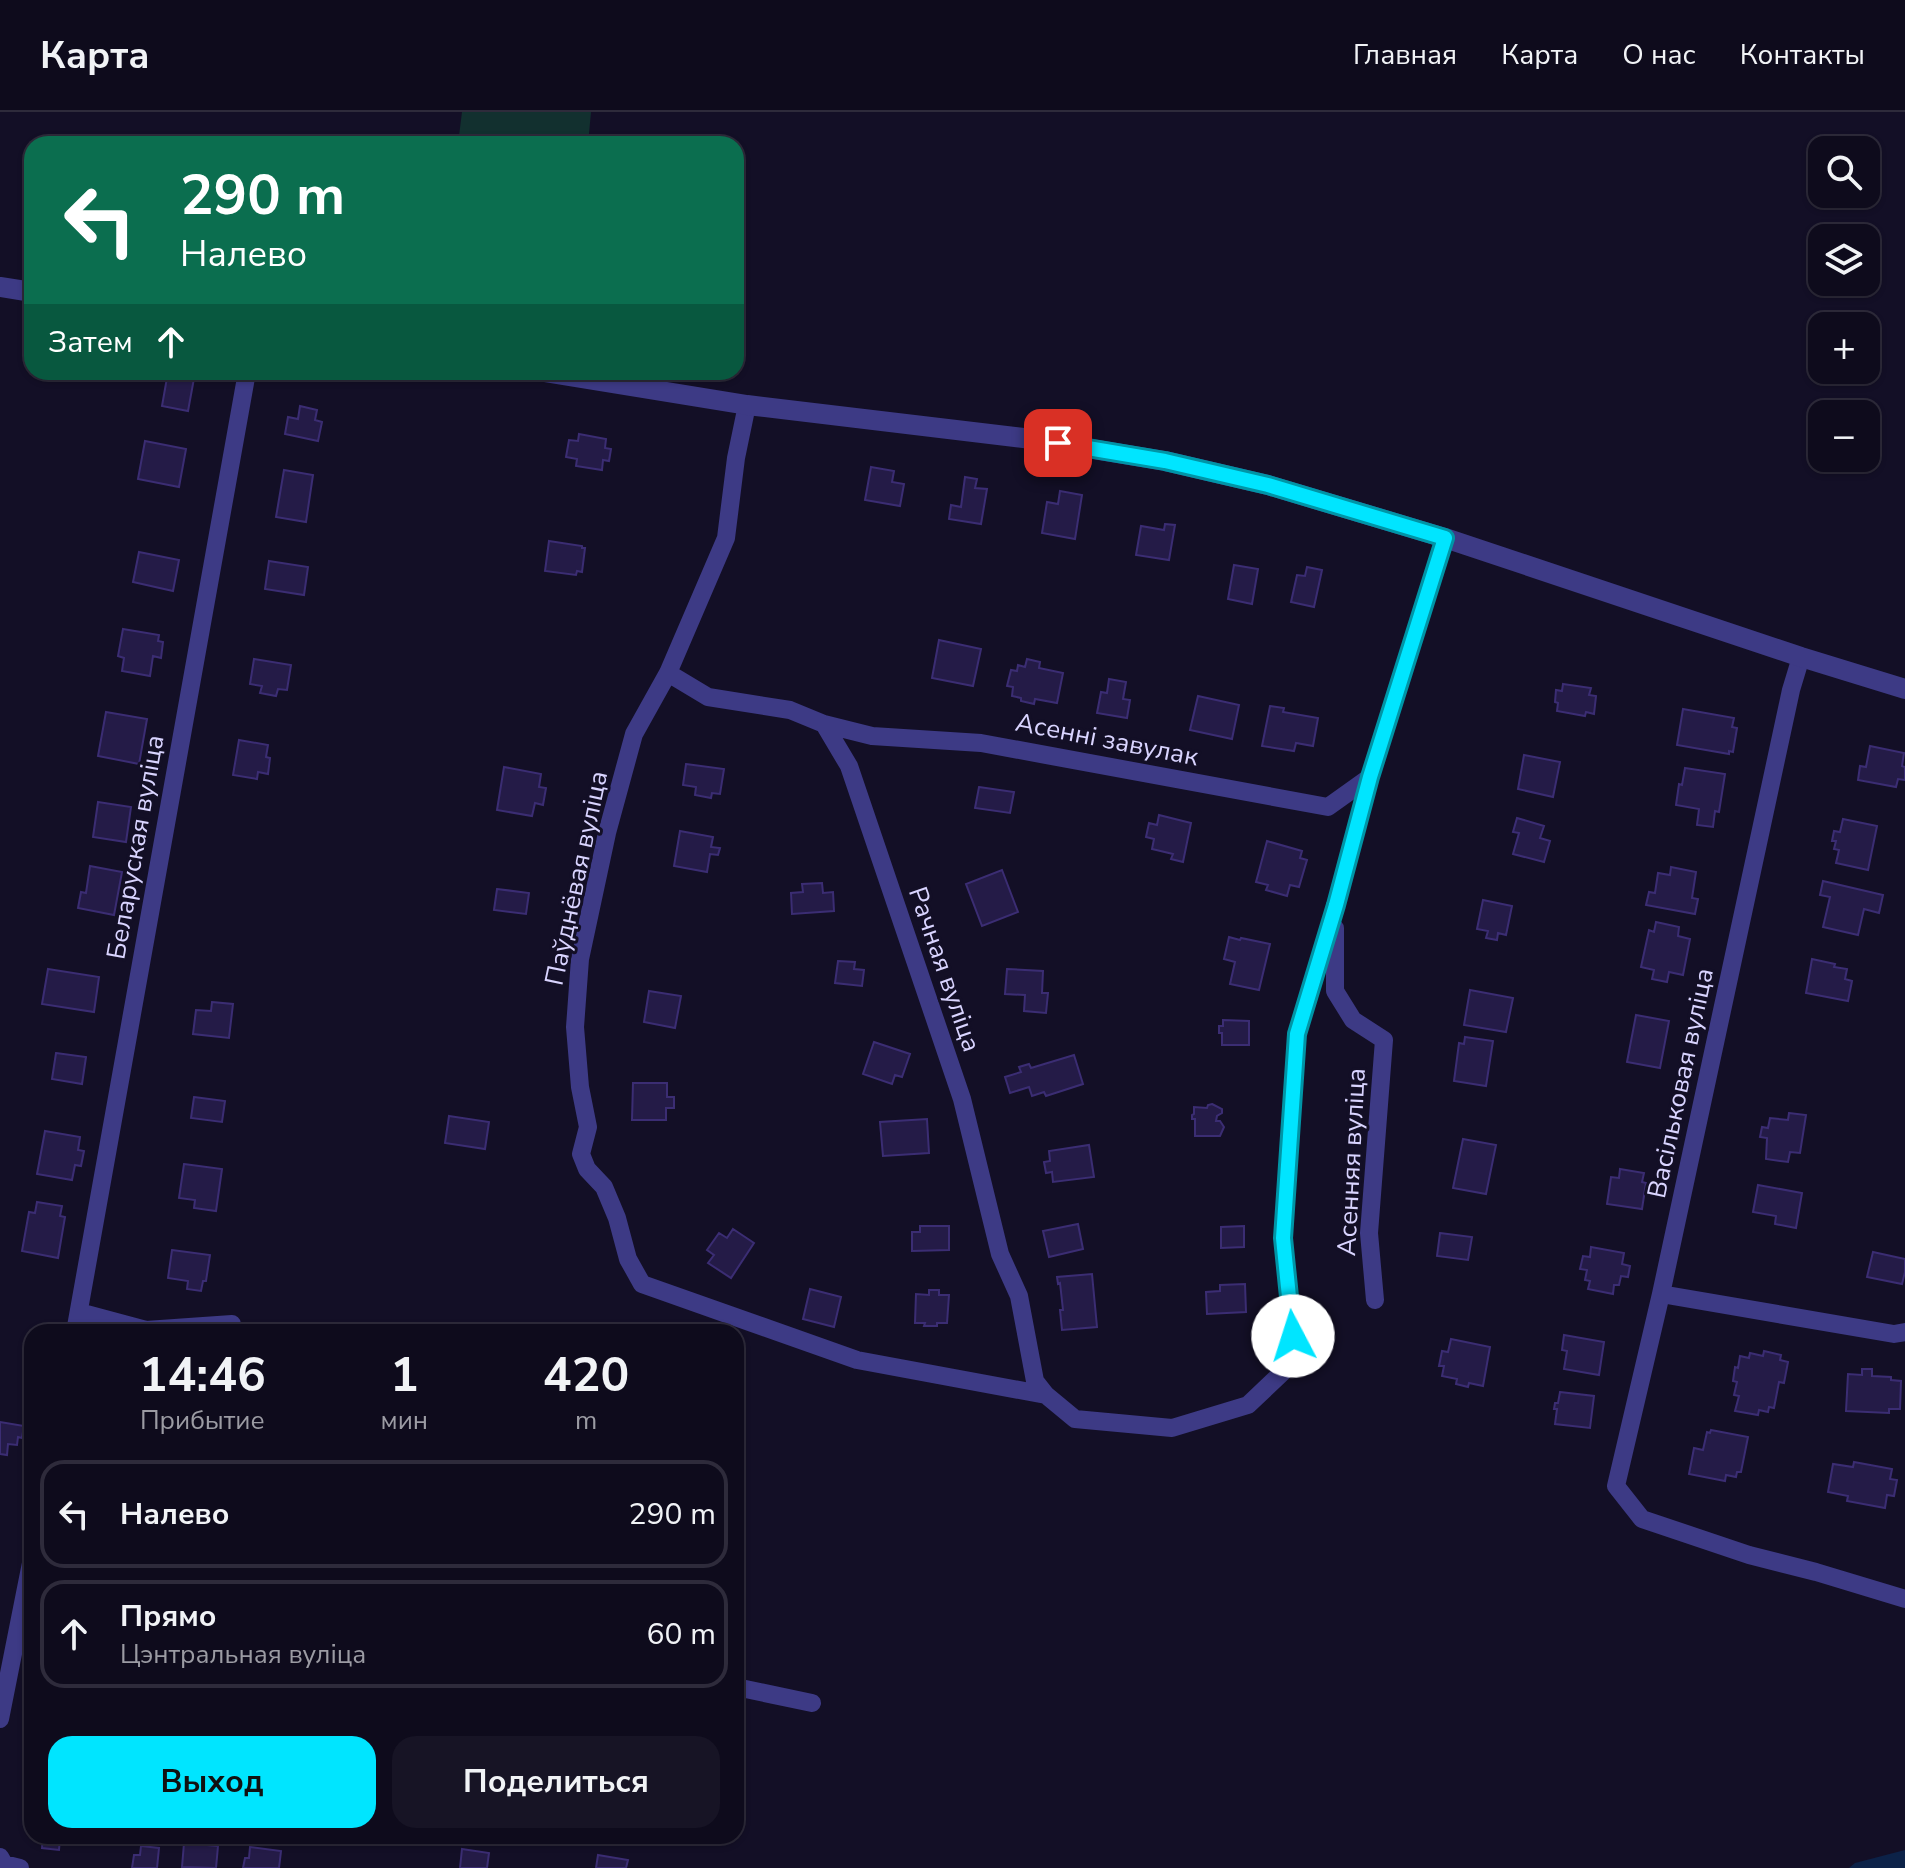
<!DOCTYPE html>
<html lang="ru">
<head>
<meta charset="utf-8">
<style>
	body { margin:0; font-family:"Nunito Sans",sans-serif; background:#171425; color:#f1f3f6; height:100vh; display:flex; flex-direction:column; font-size:30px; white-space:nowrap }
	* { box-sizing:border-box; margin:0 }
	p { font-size:26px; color:#9b9ba3 }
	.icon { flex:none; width:44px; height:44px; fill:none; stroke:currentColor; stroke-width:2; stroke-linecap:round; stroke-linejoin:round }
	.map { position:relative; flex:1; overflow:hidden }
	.drawer { position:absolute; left:24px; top:1212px; width:720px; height:520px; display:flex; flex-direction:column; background:#0e0b1c; border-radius:24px; box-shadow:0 2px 6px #0004,0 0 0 2px #2e2b3b }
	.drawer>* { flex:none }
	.banner { position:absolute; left:24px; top:24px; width:720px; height:244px; border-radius:24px; box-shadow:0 2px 6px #0004,0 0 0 2px #2e2b3b; background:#0b6e4f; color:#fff; overflow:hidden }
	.buttons { position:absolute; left:1808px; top:24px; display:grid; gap:16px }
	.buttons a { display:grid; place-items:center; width:72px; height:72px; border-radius:16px; background:#0e0b1c; box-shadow:0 2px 6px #0004,0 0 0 2px #2e2b3b; font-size:40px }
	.pin { position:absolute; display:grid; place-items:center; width:68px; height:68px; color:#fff; margin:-34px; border-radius:16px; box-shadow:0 4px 12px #0006 }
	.me { position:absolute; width:88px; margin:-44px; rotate:355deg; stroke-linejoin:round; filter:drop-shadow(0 0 6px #0008) }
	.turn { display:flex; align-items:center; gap:28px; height:168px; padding:0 24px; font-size:36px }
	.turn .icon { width:104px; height:104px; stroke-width:2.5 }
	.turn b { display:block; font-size:56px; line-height:68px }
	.then { display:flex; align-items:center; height:76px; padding:0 24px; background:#0003; gap:16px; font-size:30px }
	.eta { display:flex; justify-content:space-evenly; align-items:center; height:136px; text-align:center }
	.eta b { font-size:48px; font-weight:700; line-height:56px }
	.primary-button { display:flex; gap:16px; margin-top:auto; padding:16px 24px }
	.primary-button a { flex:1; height:92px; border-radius:24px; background:#00e5ff; color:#111; font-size:32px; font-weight:700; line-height:92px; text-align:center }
	.primary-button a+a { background:#171425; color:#f1f3f6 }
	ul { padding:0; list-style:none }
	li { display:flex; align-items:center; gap:24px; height:108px; margin:0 16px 12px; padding:0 8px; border:4px solid #2e2b3b; border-radius:24px }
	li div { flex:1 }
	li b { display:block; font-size:30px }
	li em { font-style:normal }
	header { display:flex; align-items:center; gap:48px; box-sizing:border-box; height:112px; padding:0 40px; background:#0e0b1c; border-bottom:2px solid #2e2b3b }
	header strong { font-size:38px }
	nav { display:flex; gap:44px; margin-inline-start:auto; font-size:28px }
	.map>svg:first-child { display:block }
	.green { fill:#12302f }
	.water { fill:#0c2248 }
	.building { fill:#241b47; stroke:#3b2d73; stroke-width:2 }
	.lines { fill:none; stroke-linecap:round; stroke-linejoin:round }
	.minor { stroke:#3d3a85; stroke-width:18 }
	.tertiary { stroke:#3d3a85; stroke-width:20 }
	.route-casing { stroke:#0095a6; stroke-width:20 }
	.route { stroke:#00e5ff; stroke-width:14 }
	.labels { text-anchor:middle; stroke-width:6; stroke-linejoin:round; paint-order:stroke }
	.street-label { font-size:26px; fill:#d9d4ff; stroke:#130f26 }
</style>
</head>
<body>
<header>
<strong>Карта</strong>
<nav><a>Главная</a><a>Карта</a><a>О нас</a><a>Контакты</a></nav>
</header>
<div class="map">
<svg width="1905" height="1756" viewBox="0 0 1905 1756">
	<rect width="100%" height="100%" fill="#130f26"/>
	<!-- green -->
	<path class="green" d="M462,0H591L588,32H458Z"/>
	<!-- water -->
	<path class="water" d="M1905,1738V1756H1849L1855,1751Z"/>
	<!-- building -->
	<path class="building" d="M168,260L195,261L188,299L162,294Z
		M300,294L317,298L315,308L322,310L318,329L285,322L288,305L298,307Z
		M579,322L606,327L605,336L611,337L609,349L603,348L602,358L576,354L577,347L566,345L569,328L578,329Z
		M145,329L186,337L179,375L138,367Z
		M871,355L894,359L892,370L904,372L900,394L865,388Z
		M284,358L313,363L306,410L276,405Z
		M965,365L977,367L975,376L987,377L981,412L949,407L951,393L961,395Z
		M1060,379L1082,383L1075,427L1042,421L1047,390L1058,392Z
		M1165,412L1175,413L1169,448L1136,443L1141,414L1164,418Z
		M549,429L582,434V436H585L582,460L577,459L576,463L545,459Z
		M139,440L179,448L173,479L133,470Z
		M269,449L308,455L304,483L265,477Z
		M1234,453L1258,457L1252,492L1228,487Z
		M1307,455L1322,458L1314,495L1291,490L1297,463L1305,464Z
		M123,517L159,523L158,529L163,530L161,546L153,544L150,564L122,559L124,546L118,544Z
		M939,528L981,537L973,574L932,566Z
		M254,547L291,553L287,578L278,577L276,584L260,581L262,574L250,572Z
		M1027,547L1040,550L1039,556L1063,561L1057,591L1035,587L1034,592L1021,589V586L1012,584L1013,575L1007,574L1011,558L1017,559L1018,553L1025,555Z
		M1109,567L1126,570L1123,587L1130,588L1127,606L1097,601L1101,580L1107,581Z
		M1563,572L1591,576L1589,583L1596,584L1594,602L1586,600L1585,604L1557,599L1558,591L1555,590L1556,578L1562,579Z
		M1198,584L1239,593L1232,627L1190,618Z
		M1270,594L1284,596L1283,600L1318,606L1313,634L1296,631L1294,639L1262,634Z
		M1683,597L1734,606L1732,615L1737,616L1733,640L1729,639V642L1677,633Z
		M106,600L147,607L139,652L98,644Z
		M239,628L268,633L266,645L270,646L268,662L258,660L257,667L233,663Z
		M1870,634L1904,641L1902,654L1905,655V668L1898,667L1896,675L1858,668L1860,654L1866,655Z
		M1524,643L1560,650L1553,685L1518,677Z
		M686,652L724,657L720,682L712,681L711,686L695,683L696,675L683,673Z
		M504,655L541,662L539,675L546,676L543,693L535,691L532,704L497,698Z
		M1685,656L1725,662L1719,700L1715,699L1713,715L1697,713L1699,697L1676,693L1679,672L1682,673Z
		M979,675L1014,680L1010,701L975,696Z
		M98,690L131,695L126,730L93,725Z
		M1159,703L1191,711L1183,750L1171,747L1173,742L1152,737L1154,727L1146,725L1149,711L1157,713Z
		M1517,706L1544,714L1540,726L1550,729L1544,750L1513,742L1519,721L1513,720Z
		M1843,707L1877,714L1868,758L1836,751L1839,738L1834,737L1836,729H1832L1834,719L1840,720Z
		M680,719L713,725L711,735L720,736L718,743L710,742L707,760L674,754Z
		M1267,729L1302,739L1300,746L1307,748L1299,775L1290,773L1287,784L1266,778L1268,773L1256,770Z
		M90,754L122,760L114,803L78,796L81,780L86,781Z
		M1671,755L1696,760L1692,786L1698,787L1695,802L1646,793L1649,780L1655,781L1658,761L1670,763Z
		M1002,758L1018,800L982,814L966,772Z
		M1823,769L1883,783L1879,801L1864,797L1858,823L1823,815L1830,785L1820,783Z
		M822,771L823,781L833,780L834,799L792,802L791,781L803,780L802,772Z
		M497,777L529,781L526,802L494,798Z
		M1483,788L1512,794L1506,823L1498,821L1497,828L1486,826L1488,819L1477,817Z
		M1656,810L1679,815L1678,824L1690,827L1683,863L1669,860L1667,870L1652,867L1654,858L1641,855L1649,818L1654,820Z
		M1229,825L1240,828L1241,826L1270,832L1259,878L1230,872L1235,850L1224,847Z
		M1812,847L1835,852L1834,855L1847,857L1845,867L1852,869L1848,889L1806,881Z
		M838,849L855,850L854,857L864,858L862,874L835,871Z
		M48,857L99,865L94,900L42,892Z
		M1007,857L1043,859L1042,881H1048L1046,901L1024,899L1025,883L1005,882Z
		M1470,878L1513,886L1506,920L1464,913Z
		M649,879L681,884L675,916L644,910Z
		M212,890L233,892L229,926L193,922L196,898L211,899Z
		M1636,903L1669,909L1660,956L1627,950Z
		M1223,908L1249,909V933H1222V921H1219V914H1223Z
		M1465,925L1493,929L1486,974L1454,969L1459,931L1464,932Z
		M874,930L910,942L902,965L895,963L892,972L863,962Z
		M56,941L86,945L82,972L52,967Z
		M1074,943L1083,972L1046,984L1044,980L1032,984L1029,975L1010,981L1005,965L1021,960L1019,955L1029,952L1031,956Z
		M633,971H667V985H674V996H666V1008H632Z
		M194,985L225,989L222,1010L191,1006Z
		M1212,992L1222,997V1001L1217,1004L1216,1009H1220L1224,1015L1220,1024H1195V1007H1192V1003L1194,1002V995L1207,996L1208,993Z
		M1789,1001L1806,1003L1800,1041L1790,1040L1788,1050L1766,1047L1767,1026L1760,1025L1762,1015L1768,1016L1770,1006L1788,1008Z
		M449,1004L489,1010L485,1037L445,1031Z
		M927,1007L929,1041L883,1044L880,1010Z
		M45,1019L80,1025L78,1038L84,1039L81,1054L75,1053L72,1068L37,1062Z
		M1463,1027L1496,1033L1486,1082L1453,1076Z
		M1089,1033L1094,1065L1053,1070L1052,1060L1046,1061L1044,1050L1050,1049L1049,1039Z
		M184,1052L222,1057L216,1099L194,1096L195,1088L179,1086Z
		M1620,1057L1644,1061L1642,1070L1646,1071L1642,1097L1607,1092L1611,1065L1619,1066Z
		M1758,1073L1802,1081L1796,1116L1775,1112L1776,1104L1753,1100Z
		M37,1090L62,1094L60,1104L65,1105L58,1146L22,1139L29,1100L35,1101Z
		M1078,1112L1083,1137L1049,1145L1043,1119Z
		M920,1114H949V1138L912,1139V1120H920Z
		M1244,1114V1135L1221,1136V1115Z
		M733,1117L754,1131L731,1166L708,1151L714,1143L707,1138L719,1121L727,1126Z
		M1440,1121L1472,1125L1468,1148L1437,1144Z
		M1591,1135L1624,1141L1622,1152L1630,1154L1628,1165L1621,1164L1619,1173H1614L1613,1182L1588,1177L1590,1169L1585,1168L1587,1158L1580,1157L1583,1144L1590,1145Z
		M172,1138L210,1143L206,1169H203L201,1179L187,1177L188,1169L168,1166Z
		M1873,1140L1905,1147V1160L1902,1172L1867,1165Z
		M1092,1162L1097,1215L1062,1218L1060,1198H1063L1060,1171L1058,1172L1057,1165Z
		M1245,1172L1246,1200L1207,1202L1206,1180L1220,1179V1173Z
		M810,1177L841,1185L834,1215L803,1207Z
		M929,1178H939V1183H949L947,1211H937V1214H924L925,1211H915L916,1182L929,1183Z
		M1564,1223L1604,1230L1599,1263L1564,1257L1567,1239L1562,1238Z
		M1451,1227L1490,1235L1483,1274L1469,1271L1468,1275L1456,1272L1457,1267L1442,1264L1444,1254H1439L1442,1239L1448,1240Z
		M1764,1239L1781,1243L1780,1248L1788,1250L1784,1271L1779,1270L1774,1296L1769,1295L1768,1300L1759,1298L1758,1303L1735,1299L1739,1284L1734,1283L1737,1270L1733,1269L1735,1255L1738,1256L1740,1244L1749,1246L1750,1241L1763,1244Z
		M1862,1257H1872V1264L1891,1265V1268L1901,1269L1900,1297H1889V1301L1846,1299L1848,1262L1862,1263Z
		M1560,1280L1594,1284L1590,1316L1555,1312L1557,1297H1554L1555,1291H1558Z
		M0,1310L24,1314L22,1326L18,1325L17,1333L8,1332L7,1343L0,1342Z
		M1711,1318L1748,1325L1741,1360H1737L1736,1365L1726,1363L1725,1369L1689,1362L1694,1336L1703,1338L1707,1320L1710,1321Z
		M1854,1350L1892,1357L1890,1367L1897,1368L1894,1384L1887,1383L1885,1396L1847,1389L1848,1384L1828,1380L1833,1352L1853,1355Z
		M43,1724H76V1727L60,1726L59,1738L42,1736Z
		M184,1731L218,1734L216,1756L182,1755Z
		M141,1734L159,1736L157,1756H132L134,1743H140Z
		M250,1735L281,1739L279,1756H243L245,1746H249Z
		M462,1737L489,1741L487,1756H460Z
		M598,1743L628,1748L626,1756H596Z"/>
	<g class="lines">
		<!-- minor -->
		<path class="minor" d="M747,293L736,346L726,426L668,561L634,622L607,721L580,847L575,915L580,975L588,1015L581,1042L587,1057L604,1075L617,1106L628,1147L642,1172L857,1248L1046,1283
			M1801,545L1791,578L1661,1182L1616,1374L1642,1407L1749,1443L1816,1460L1905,1487
			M668,561L708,585L790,598L824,612L849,654L962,987L1000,1142L1019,1184L1035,1269L1046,1283L1075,1307L1172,1316L1248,1293L1286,1257L1293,1224L1283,1126L1297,922L1336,793L1370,665L1445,426
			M824,612L872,624L981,631L1328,695L1370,665
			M1335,816V879L1353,908L1384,928L1369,1121L1375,1188
			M1661,1182L1894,1222L1905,1220
			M79,1200L146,1218L232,1212
			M75,1220L247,260
			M736,1575L812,1591
			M0,1607L32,1446
			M0,1745L4,1752L20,1756"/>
		<!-- tertiary -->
		<path class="tertiary" d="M0,175L32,180
			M544,260L747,293L1032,327L1165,349L1268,373L1445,426L1801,545L1905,577"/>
	</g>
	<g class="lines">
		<!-- route casing -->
		<g class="route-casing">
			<path id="route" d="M1058,331L1165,349L1268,373L1445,426L1370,665L1336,793L1297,922L1283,1126L1293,1224"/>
		</g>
		<!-- route -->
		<use href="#route" class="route"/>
	</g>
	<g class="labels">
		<!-- street labels -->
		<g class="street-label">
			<text transform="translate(1107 627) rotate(11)" y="9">Асенні завулак</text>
			<text transform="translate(135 735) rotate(-80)" y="9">Беларуская вуліца</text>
			<text transform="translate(576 766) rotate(-78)" y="9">Паўднёвая вуліца</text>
			<text transform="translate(945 857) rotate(71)" y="9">Рачная вуліца</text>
			<text transform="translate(1680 971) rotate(-78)" y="9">Васільковая вуліца</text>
			<text transform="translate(1351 1050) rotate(-87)" y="9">Асенняя вуліца</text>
		</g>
	</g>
</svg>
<div class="buttons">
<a><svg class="icon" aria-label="search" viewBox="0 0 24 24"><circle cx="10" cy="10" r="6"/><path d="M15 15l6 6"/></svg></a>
<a><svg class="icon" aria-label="layers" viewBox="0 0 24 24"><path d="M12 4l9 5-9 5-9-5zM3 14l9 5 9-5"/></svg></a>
<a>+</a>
<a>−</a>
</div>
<div class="pin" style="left:1058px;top:331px;background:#d93025"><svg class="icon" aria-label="arrive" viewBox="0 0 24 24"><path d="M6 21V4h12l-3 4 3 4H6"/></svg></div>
<svg class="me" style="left:1293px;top:1224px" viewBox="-20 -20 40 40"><circle r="19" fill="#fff"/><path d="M0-13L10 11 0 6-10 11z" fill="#00e5ff"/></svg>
<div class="banner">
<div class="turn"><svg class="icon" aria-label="left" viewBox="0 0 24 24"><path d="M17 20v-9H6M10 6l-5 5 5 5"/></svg><div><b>290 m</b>Налево</div></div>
<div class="then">Затем<svg class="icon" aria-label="ahead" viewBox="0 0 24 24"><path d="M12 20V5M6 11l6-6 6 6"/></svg></div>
</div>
<section class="drawer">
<div class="eta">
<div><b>14:46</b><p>Прибытие</p></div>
<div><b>1</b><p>мин</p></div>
<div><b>420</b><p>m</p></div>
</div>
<ul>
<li><svg class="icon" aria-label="left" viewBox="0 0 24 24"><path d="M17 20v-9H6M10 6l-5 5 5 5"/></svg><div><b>Налево</b></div><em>290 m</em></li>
<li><svg class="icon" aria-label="ahead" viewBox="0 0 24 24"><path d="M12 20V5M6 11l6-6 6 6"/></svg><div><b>Прямо</b><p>Цэнтральная вуліца</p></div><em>60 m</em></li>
</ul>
<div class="primary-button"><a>Выход</a><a>Поделиться</a></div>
</section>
</div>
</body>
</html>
